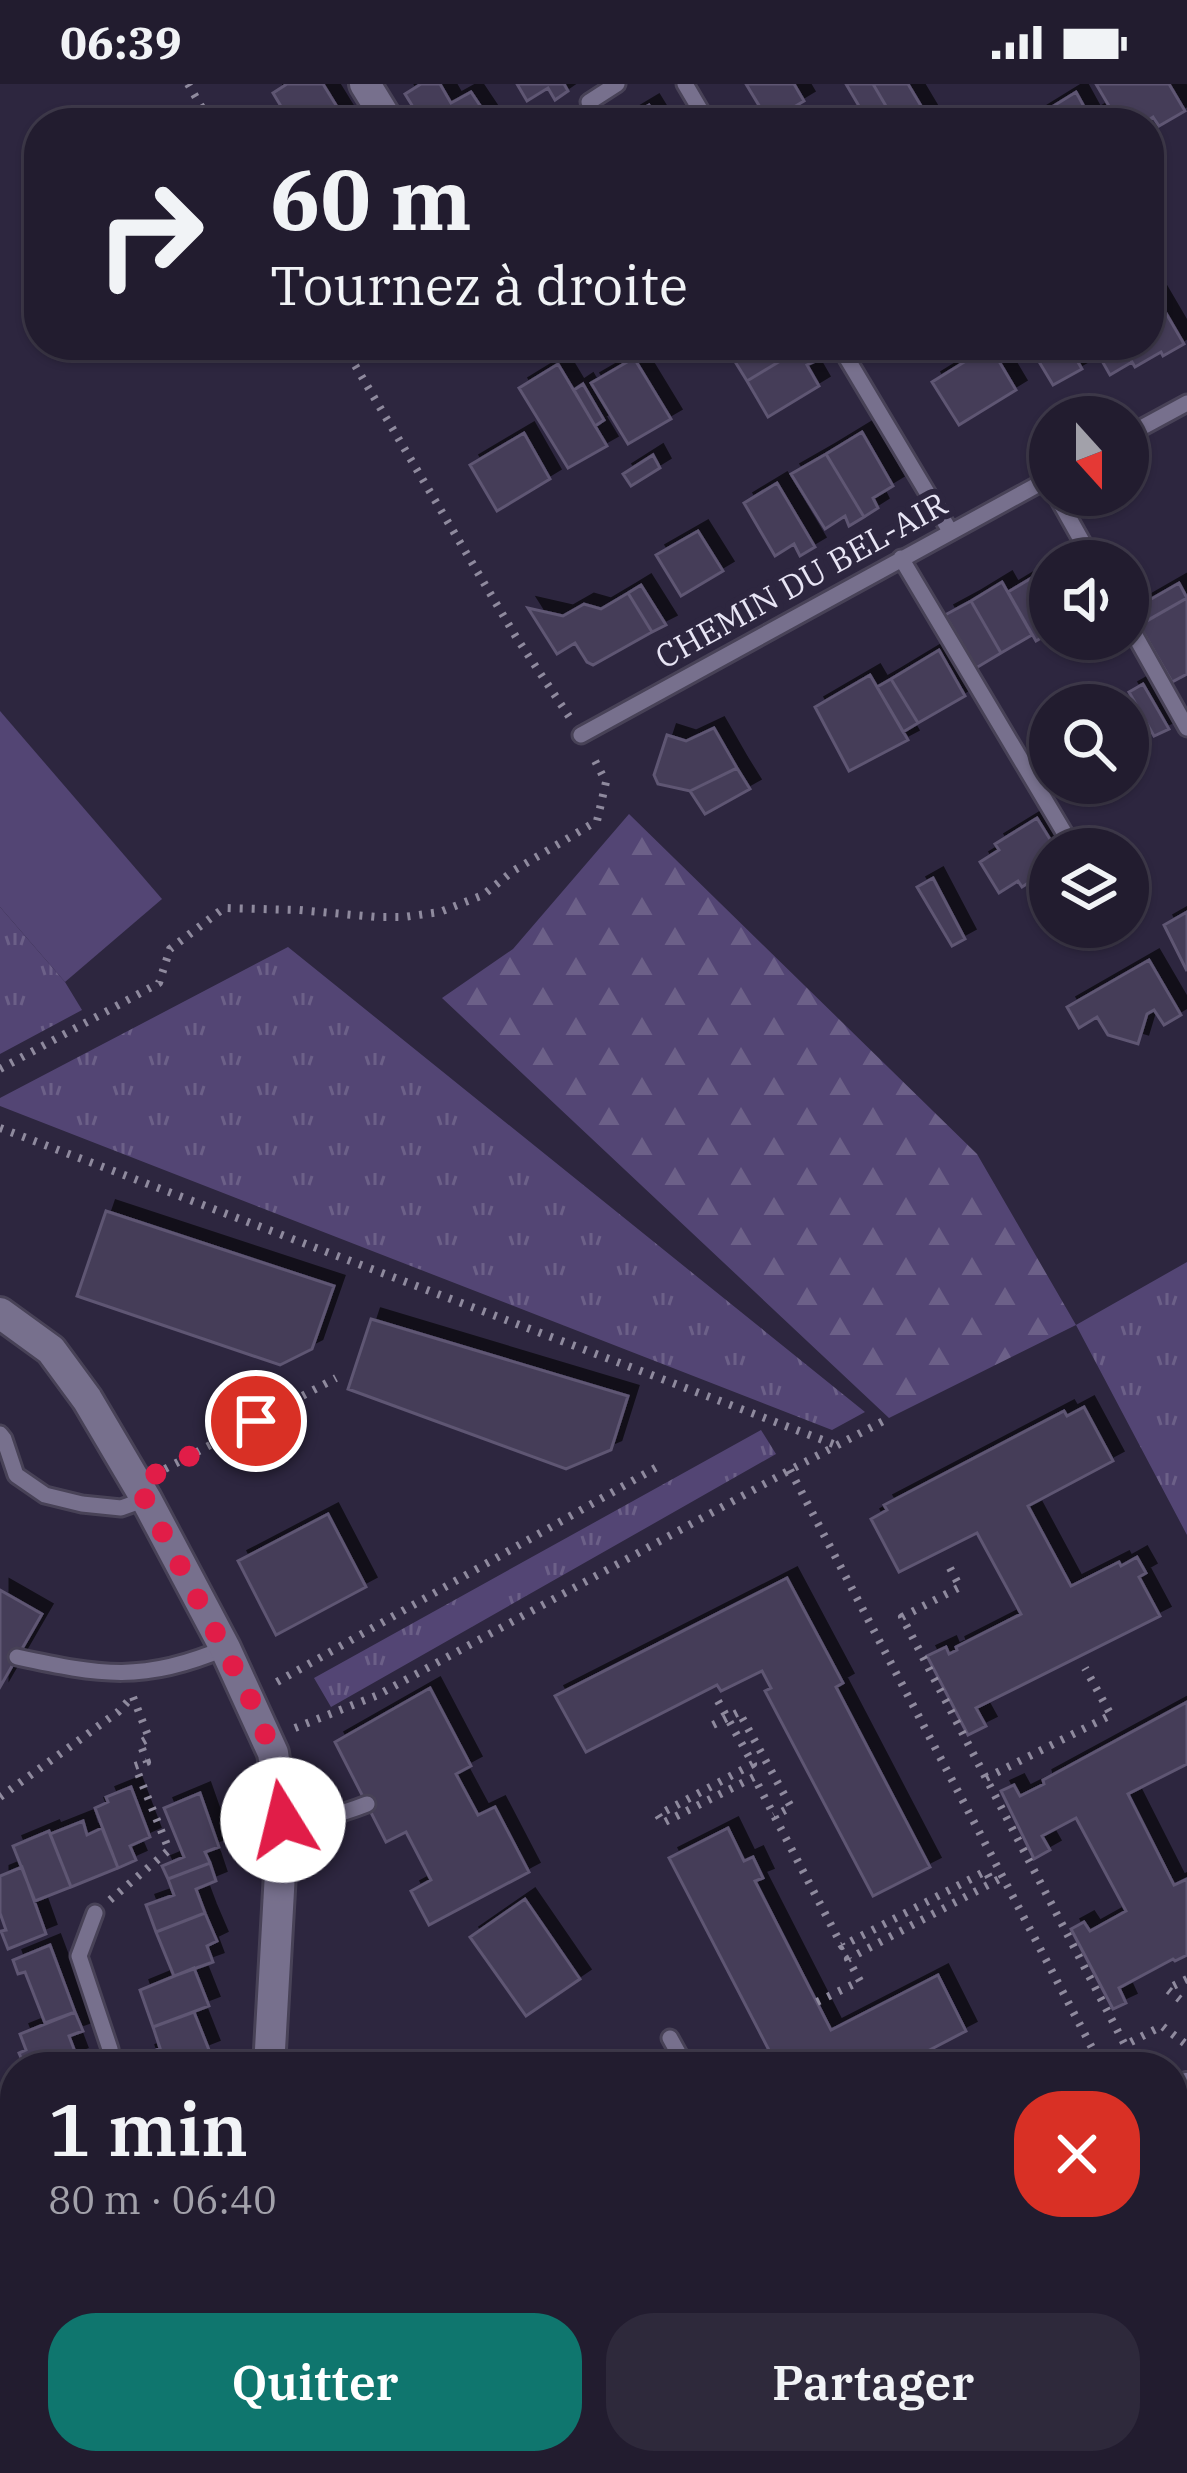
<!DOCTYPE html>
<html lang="fr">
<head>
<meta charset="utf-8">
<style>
	body { margin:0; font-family:"IBM Plex Serif",serif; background:#2e293b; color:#f1f3f6; height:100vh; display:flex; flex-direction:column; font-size:45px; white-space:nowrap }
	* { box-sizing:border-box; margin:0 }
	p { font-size:39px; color:#a2a1aa }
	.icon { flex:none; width:66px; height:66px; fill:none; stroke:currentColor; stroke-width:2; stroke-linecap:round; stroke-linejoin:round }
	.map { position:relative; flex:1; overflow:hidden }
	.panel { position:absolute; left:0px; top:1968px; width:1188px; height:423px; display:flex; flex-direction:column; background:#221c2f; border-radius:48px 48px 0 0; box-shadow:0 3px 9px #0004,0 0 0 3px #3f3a4b }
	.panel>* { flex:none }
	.banner { position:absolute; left:24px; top:24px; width:1140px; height:252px; border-radius:48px; box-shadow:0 3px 9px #0004,0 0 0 3px #3f3a4b; background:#221c2f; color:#f1f3f6; overflow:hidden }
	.needle { width:78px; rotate:159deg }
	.buttons { position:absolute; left:1029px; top:312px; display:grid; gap:24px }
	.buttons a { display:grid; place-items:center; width:120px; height:120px; border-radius:50%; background:#221c2f; box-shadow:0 3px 9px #0004,0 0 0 3px #3f3a4b; font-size:60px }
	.pin { position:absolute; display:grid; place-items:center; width:102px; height:102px; color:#fff; margin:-51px; border:6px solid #fff; border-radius:50%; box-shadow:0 3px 12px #0007 }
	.me { position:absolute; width:132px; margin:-66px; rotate:351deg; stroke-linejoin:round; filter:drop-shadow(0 0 9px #0008) }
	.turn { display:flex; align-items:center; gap:42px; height:252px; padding:0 48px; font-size:54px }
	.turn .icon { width:156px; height:156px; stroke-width:2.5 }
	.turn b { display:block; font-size:84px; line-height:102px }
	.round { display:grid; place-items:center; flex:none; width:126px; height:126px; border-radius:48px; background:#2e293b }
	.headline { display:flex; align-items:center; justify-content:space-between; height:204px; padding:0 48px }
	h1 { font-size:72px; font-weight:600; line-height:90px }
	.primary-button { display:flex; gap:24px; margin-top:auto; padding:24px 48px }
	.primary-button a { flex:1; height:138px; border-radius:48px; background:#0f766e; color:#fff; font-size:48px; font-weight:600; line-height:138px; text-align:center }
	.primary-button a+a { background:#2e293b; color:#f1f3f6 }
	.status { display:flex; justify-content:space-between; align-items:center; height:84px; padding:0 60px; background:#221c2f; direction:ltr }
	.status svg { height:33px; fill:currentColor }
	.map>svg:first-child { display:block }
	.grass { fill:url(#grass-tufts) }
	.forest { fill:url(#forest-firs) }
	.garden { fill:#534574 }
	.building { fill:#453e58; stroke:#5e5673; stroke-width:3; filter:url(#shadow) }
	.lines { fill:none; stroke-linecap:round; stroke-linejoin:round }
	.service-casing { stroke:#484257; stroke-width:21 }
	.minor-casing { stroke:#484257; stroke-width:36 }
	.path { stroke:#8f8a9e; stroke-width:8; stroke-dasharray:3 9; stroke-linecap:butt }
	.service { stroke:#77708d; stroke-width:15 }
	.minor { stroke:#77708d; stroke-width:30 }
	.route { stroke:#e11d48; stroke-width:21; stroke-dasharray:0 37.8 }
	.labels { text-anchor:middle; stroke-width:12; stroke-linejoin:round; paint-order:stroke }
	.street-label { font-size:33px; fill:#e7e4f4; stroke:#2d263f }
</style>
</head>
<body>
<div class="status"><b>06:39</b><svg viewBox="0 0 49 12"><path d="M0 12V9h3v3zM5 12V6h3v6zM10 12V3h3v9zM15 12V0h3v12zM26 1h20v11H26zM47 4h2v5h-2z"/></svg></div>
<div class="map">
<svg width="1187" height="2389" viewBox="0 0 1187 2389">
	<defs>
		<pattern id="grass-tufts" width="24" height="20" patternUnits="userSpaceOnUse" patternTransform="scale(3)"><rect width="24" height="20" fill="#534574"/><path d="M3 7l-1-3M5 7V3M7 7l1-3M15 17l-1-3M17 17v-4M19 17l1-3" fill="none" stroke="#6c6088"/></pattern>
		<pattern id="forest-firs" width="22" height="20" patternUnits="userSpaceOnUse" patternTransform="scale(3)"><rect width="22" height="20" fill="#534574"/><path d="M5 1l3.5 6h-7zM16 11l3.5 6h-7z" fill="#6c6088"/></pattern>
		<filter id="shadow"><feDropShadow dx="10" dy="-10" stdDeviation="0" flood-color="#0009"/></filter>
	</defs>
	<rect width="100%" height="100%" fill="#2d263f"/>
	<!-- grass -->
	<path class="grass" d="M0,823L65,898L82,926L0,970Z
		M288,863L865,1328L832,1346L0,1022V1014Z
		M1187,1178V1451L1076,1241Z
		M761,1346L776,1370L331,1623L314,1594Z"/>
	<!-- forest -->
	<path class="forest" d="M629,730L977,1070L1076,1241L889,1334L442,914L513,865Z"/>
	<!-- garden -->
	<path class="garden" d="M0,627L162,815L65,898L0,823Z"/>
	<!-- building -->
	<path class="building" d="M287,0H323L347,39H298L296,37L291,39L273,9Z
		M421,0H440L451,19L471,8L487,32L478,39H423L405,10Z
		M517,0H564L568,7L555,16L548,4L527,17Z
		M746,0H794L804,17L769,38Z
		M846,0H873L896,39H869Z
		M873,0H908L927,32L914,39H896Z
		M1096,0H1169L1185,27L1159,42L1153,33L1144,39H1095L1091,33L1109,22Z
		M1076,8L1093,39H1026Z
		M649,21L660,39H619Z
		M1149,200L1184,260L1163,272L1161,268L1135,283L1122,261H1149Z
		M729,261H807L747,297L726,263Z
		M807,261L818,276L807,281L819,302L768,333L747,297Z
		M1029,261H1068L1082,285L1053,301Z
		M1093,261H1122L1132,278L1110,291Z
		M990,262L1016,306L959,341L932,298Z
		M634,274L671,335L628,360L591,299Z
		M558,280L607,362L568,384L519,304Z
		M583,300L604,336L595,342L574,306Z
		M862,348L893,402L873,414L878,424L864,433L826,370Z
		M524,349L550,395L497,427L470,381Z
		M826,370L864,433L849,442L845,432L825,445L791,390Z
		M653,371L660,384L631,402L623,390Z
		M777,399L815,463L800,472L794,460L775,472L744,419Z
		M698,447L723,487L681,512L656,471Z
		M1050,483V549L1036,557L1008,508Z
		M1002,498L1032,551L1001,569L971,517Z
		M1179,499L1187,514L1140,541L1132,526Z
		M641,501L666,541L652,548L628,509Z
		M628,509L652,548L593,581L587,578L575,559L557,570L528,524L563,532L584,520L601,525Z
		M1187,514V590L1172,598L1139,541Z
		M971,517L1001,569L976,584L945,531Z
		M939,566L965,612L918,639L891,595Z
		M870,591L908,656L849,687L815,623Z
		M891,595L918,639L903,648L877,603Z
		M1143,600L1169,645L1154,652L1129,608Z
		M714,644L737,684L690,707L658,700L654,691L667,651L686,657Z
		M737,684L750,705L705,730L690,707Z
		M1037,734L1056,765H1050V785L1022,803L1018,797L999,809L980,778L999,766L995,760Z
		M933,794L965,855L952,862L917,803Z
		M1187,828V887L1164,841Z
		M1149,876L1181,931L1164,941L1154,926L1147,930L1138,960L1108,951L1097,933L1079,944L1067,923Z
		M106,1127L334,1202L312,1265L280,1281L77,1212Z
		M371,1235L628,1312L611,1366L566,1385L348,1305Z
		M1084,1323L1113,1377L1028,1422L1071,1502L1119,1478L1121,1482L1137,1473L1146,1489L1139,1493L1160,1532L976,1624L986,1642L968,1651L927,1572L946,1563L949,1570L957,1566L956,1563L1021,1530L977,1449L899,1488L871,1435L887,1426L884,1421L1064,1327L1067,1332Z
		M328,1430L366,1503L276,1551L238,1477Z
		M787,1494L843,1599L836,1603L930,1783L873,1812L765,1607L771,1604L762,1587L721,1607L717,1601L586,1668L555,1612Z
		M0,1506L42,1530L0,1603Z
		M430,1604L471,1682L456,1690L478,1731L495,1723L529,1788L429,1841L411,1807L431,1796L406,1748L386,1758L335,1658Z
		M1187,1618V1680L1128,1710L1174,1801L1187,1795V1871L1175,1877L1173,1875L1119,1904L1126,1919L1113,1925L1071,1845L1084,1838L1090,1847L1126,1827L1076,1734L1042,1752L1050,1766L1034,1775L1001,1707L1014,1701L1020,1712L1044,1700L1043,1696Z
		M131,1703L150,1753L130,1762L136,1776L118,1784L95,1724L108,1718L106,1713Z
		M200,1709L219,1763L205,1768L210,1779L168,1795L162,1782L184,1773L164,1724Z
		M83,1737L87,1751L102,1744L118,1784L71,1803L50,1750Z
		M728,1744L744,1777L753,1773L763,1794L755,1797L831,1946L938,1891L966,1947L897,1983H772L767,1974L772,1972L669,1774Z
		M49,1747L71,1803L35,1817L13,1762Z
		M210,1779L216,1797L196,1805L205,1829L156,1848L146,1821L174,1811L168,1795Z
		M22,1783L46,1850L8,1865L1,1847L6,1846L0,1829V1792Z
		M525,1815L580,1895L526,1932L470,1853Z
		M205,1829L217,1857L207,1862L213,1878L174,1892L156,1848Z
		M50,1861L75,1928L45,1939L25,1888L18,1890L13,1876Z
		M194,1884L209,1922L153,1943L140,1906Z
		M75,1928L83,1947L69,1952L77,1973L50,1983H25L19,1969L26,1966L20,1950Z
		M194,1928L209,1966L165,1983H150L146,1971L160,1964L153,1943Z
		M1187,2112V2270L1173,2287V2129Z
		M95,2376H148L151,2384L139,2389H100Z
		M216,2376H250L255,2389H206L203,2381Z
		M726,2376H775L782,2389H733Z
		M964,2376H1078L1066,2383L1069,2389H954Z"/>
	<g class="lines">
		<!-- service casing -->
		<g class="service-casing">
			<path id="service" d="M685,0L708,39
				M589,18L617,0
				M839,261L950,447
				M1128,351L1187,319
				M1056,411L1093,477
				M901,474L1074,765
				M1128,539L1187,644
				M581,651L1050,394
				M0,1350L4,1355L16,1391L45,1411L82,1420L121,1424L146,1415
				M17,1573C100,1591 144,1599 225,1564
				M283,1739C313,1738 339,1731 367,1720
				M95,1829L79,1872L110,1965L113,1983
				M670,1954L686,1983
				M169,2376L174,2389"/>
		</g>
		<!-- minor casing -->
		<g class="minor-casing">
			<path id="minor" d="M365,0L389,39
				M0,1229L51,1266L87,1315L146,1415L225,1564L273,1669L283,1736L269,1983
				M1173,2021L1187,2004
				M347,2376L354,2389
				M875,2389L886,2376"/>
		</g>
		<!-- path -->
		<path class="path" d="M188,0L211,39
			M343,261L516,553L570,634
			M0,985L159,899L170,865L224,824L299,826L376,833H404L440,828L483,811L513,787L597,737L606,698L593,673
			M0,1044L836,1361
			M165,1385L336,1294
			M790,1386L1102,1983
			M950,1484L960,1503L902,1533L1125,1961L1162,1942L1187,1961
			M277,1598L657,1383
			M718,1617L753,1680L658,1731L663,1739L754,1693L842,1862L986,1787L992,1799
			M713,1641L739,1628L791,1723L774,1732
			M295,1644L378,1611L790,1386L889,1334
			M986,1694L1111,1631L1085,1584
			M0,1713L118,1628L132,1613
			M110,1816L169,1766L135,1682L147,1678L140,1659L149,1654L133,1613
			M1187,1895L1167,1905L1187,1921
			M817,1918L860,1897L848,1875L1003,1793
			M427,2376L431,2384L451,2377L457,2389"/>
		<!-- service -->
		<use href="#service" class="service"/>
		<!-- minor -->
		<use href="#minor" class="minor"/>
	</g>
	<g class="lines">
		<!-- route -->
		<path class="route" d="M256,1337L137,1400L250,1614L273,1669L283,1736"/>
	</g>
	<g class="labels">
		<!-- street labels -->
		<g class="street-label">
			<text transform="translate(801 496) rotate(-29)" y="12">CHEMIN DU BEL-AIR</text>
		</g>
	</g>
</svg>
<div class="buttons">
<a><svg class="needle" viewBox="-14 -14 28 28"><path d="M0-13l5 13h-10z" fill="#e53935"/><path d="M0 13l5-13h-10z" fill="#a2a1aa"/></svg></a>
<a><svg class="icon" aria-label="sound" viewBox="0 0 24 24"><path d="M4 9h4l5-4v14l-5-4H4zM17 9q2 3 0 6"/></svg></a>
<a><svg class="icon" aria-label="search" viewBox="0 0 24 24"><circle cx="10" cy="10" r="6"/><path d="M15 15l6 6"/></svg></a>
<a><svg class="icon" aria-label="layers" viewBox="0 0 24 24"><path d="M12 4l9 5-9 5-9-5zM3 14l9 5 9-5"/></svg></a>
</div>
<div class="pin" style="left:256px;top:1337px;background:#d93025"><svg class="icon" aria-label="arrive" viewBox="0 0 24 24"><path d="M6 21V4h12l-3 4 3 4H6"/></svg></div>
<svg class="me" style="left:283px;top:1736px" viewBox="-20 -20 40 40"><circle r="19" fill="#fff"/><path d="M0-13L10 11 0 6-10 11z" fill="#e11d48"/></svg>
<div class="banner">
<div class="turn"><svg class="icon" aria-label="right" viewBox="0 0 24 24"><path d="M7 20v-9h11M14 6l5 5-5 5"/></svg><div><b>60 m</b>Tournez à droite</div></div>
</div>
<section class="panel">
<div class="headline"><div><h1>1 min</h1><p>80 m · 06:40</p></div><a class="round" style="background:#d93025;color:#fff"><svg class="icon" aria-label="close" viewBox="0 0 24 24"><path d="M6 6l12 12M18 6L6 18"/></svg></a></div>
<div class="primary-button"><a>Quitter</a><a>Partager</a></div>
</section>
</div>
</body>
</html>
